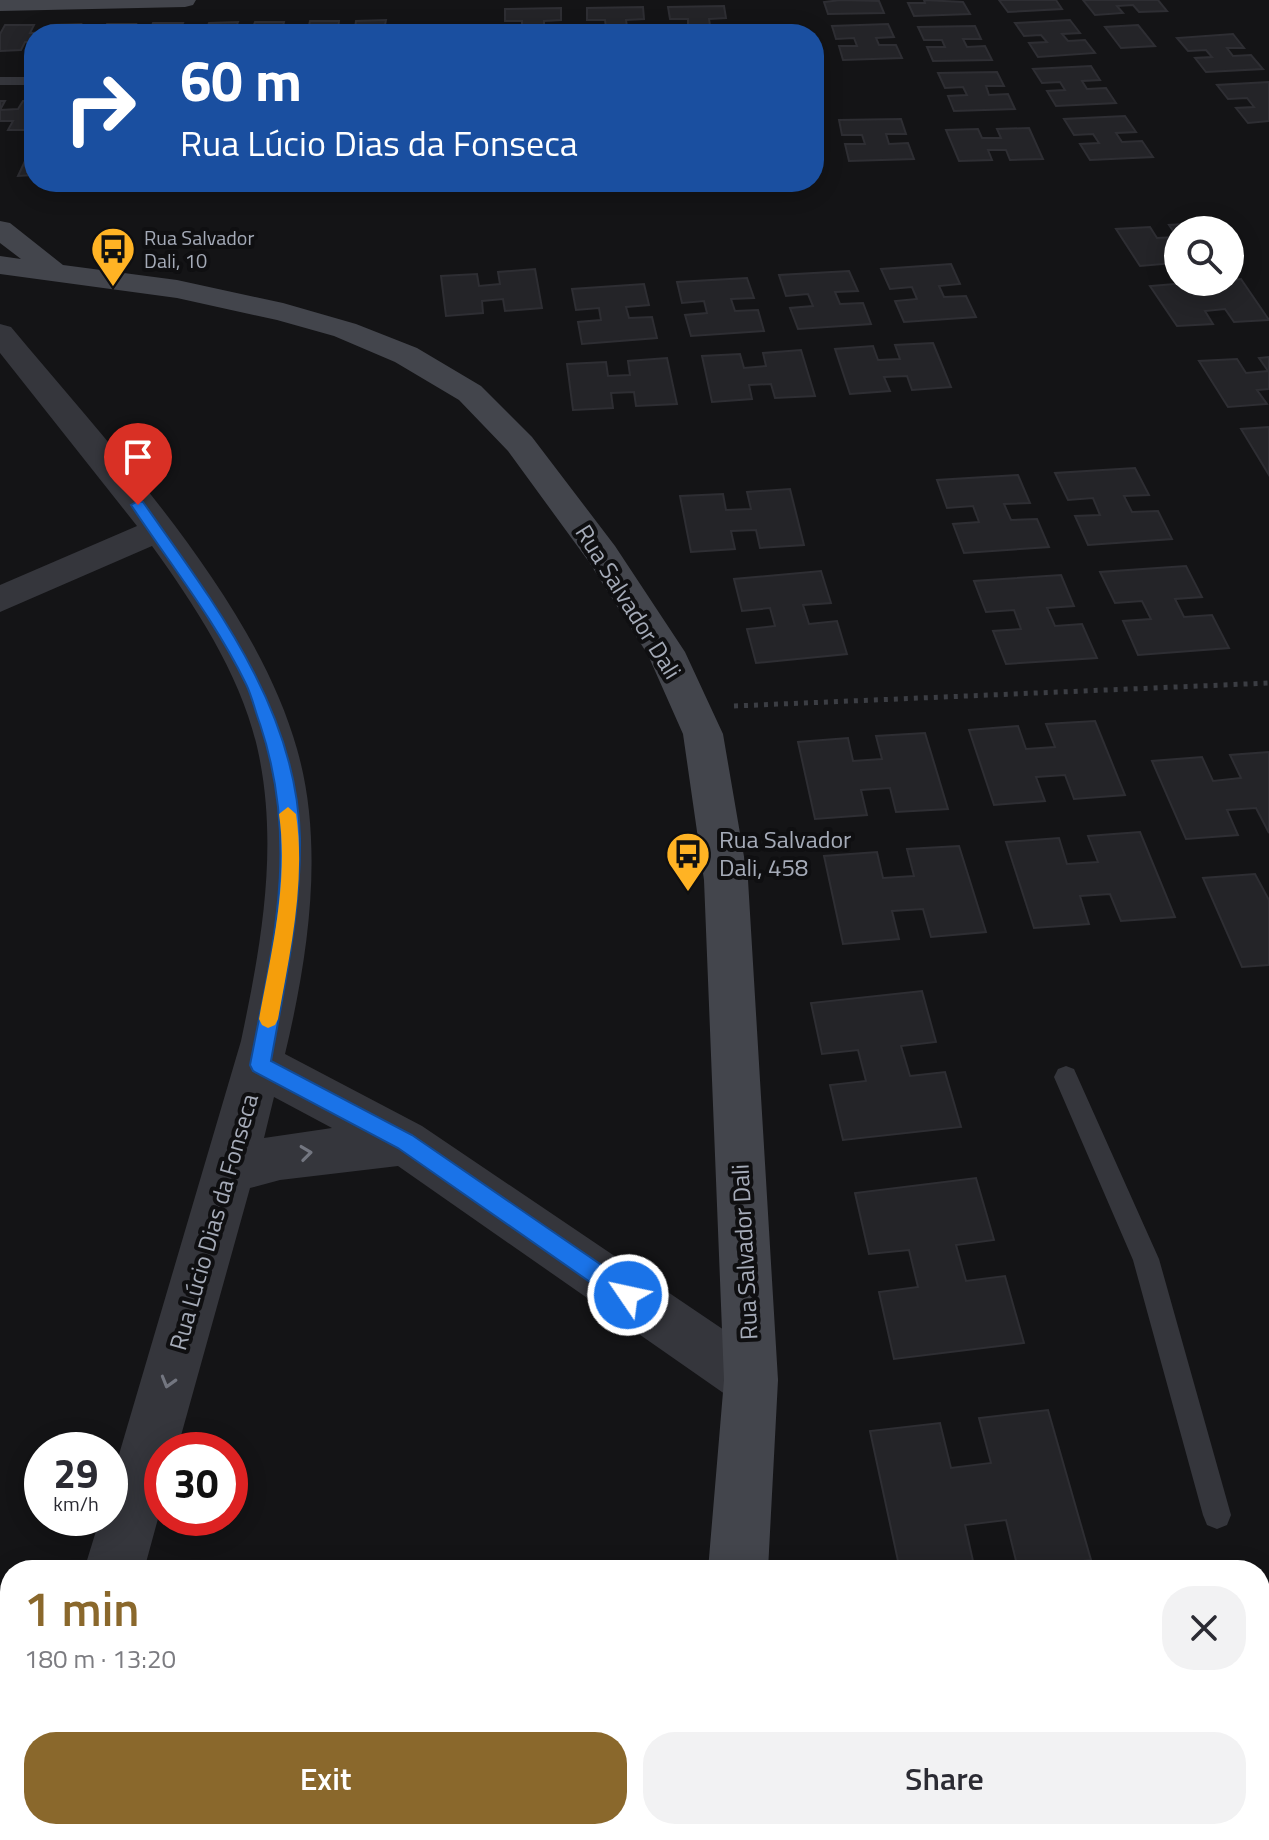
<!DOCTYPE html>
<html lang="en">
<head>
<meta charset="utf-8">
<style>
	body { margin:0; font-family:"Titillium Web",sans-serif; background:#f2f2f3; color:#2b2b33; height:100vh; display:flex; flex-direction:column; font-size:30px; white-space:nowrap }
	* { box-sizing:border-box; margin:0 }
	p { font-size:26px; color:#7c7c81 }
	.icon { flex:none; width:44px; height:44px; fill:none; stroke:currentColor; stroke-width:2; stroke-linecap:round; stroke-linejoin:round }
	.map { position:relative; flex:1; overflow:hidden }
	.drawer { position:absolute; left:0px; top:1560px; width:1270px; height:280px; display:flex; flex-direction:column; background:#fff; border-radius:32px 32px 0 0; box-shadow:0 4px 20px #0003 }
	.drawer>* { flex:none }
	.hud { position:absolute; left:24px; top:24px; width:800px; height:168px; border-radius:32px; box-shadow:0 4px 20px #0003; background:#1a4fa0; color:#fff; overflow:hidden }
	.controls { position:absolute; left:1164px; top:216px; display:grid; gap:16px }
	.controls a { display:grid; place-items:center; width:80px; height:80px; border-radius:50%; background:#fff; box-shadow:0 4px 20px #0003; font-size:40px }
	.speed { position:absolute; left:24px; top:1432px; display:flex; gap:16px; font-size:40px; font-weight:700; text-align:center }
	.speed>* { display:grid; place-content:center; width:104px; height:104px; border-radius:50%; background:#fff; box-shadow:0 4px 20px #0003; line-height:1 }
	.speed small { font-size:20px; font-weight:400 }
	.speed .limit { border:12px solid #d22; background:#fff; color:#111 }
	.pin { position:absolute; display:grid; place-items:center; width:68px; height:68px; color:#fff; margin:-82px -34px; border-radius:50% 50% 50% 0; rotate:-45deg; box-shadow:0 0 8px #0007 }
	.pin .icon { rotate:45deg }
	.me { position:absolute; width:88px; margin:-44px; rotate:304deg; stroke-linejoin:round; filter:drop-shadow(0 0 6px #0008) }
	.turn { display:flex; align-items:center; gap:28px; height:168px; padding:0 24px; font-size:36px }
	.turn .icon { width:104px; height:104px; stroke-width:2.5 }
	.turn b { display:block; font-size:56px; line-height:68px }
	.round { display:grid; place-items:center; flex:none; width:84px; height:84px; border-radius:32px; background:#f2f2f3 }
	.overview { display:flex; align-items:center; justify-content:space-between; height:136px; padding:0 24px }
	h1 { font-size:48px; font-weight:600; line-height:60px; color:#8a682c }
	.action { display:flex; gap:16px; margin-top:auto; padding:16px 24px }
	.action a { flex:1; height:92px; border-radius:32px; background:#8a682c; color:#fff; font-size:32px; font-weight:600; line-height:92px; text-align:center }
	.action a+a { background:#f2f2f3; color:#2b2b33 }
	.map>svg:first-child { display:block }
	.building { fill:#242428; stroke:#2e2e33; stroke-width:2 }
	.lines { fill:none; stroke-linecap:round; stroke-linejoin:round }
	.path { stroke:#3b3d43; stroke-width:5; stroke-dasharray:4 6; stroke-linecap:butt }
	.lane { fill:#35363c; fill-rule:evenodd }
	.street { fill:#35363c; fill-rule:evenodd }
	.secondary { fill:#43454c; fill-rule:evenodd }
	.oneway { stroke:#737680 }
	.route { fill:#1a73e8; stroke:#114b97; stroke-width:2 }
	.slow { fill:#f59e0b }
	.labels { text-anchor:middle; stroke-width:8; stroke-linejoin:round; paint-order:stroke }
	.far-poi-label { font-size:20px; fill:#a5abb8; stroke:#0f0f11; text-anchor:start }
	.street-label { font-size:24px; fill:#a5abb8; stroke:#0f0f11 }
	.poi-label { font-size:24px; fill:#a5abb8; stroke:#0f0f11; text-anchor:start }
</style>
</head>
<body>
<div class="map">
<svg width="1269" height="1840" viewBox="0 0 1269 1840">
	<rect width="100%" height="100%" fill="#141416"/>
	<!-- building -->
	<path class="building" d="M841,0L879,1L884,13L828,14L824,2Z
		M924,0L963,2L970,14L914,16L908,3H925Z
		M999,0H1056L1062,9L1008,12Z
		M1083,0H1158L1167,11L1139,12L1133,5L1117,6L1123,13L1095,15Z
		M724,6L726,18L709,19L710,26H728L729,34H672L671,26H688V19H670L668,7Z
		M643,7L644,19L626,20L627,27H645V34H588L587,27H606L605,20H587V8Z
		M561,8V20L544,21V28H561V34H504V28H522V21H505V9Z
		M386,20L383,34H307L310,21H339L338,29L355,28L356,21Z
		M1070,20L1080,33L1062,34L1068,41L1085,40L1095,53L1038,57L1029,43L1047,42L1041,35L1024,36L1015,23Z
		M238,22L235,30H252L255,22H284L281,34H205L209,23Z
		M153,23H183L178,34H102L107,24H136L133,31H150Z
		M81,24L76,34H34V42H25L21,50L0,51V34L5,25H34L30,33L47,32L51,25Z
		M888,24L894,37L876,38L879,45H896L902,58L843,60L839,46H857L854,38L836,39L832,26Z
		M1138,25L1155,46L1121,48L1105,27Z
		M975,26L981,39H963L967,47L985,46L992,60L933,61L927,47H945L942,40H924L918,27Z
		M1233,34L1244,48H1227L1233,56L1251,55L1263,69L1206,72L1195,58L1212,57L1206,50L1188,51L1177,38Z
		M1091,66L1100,80L1082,81L1087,89L1106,88L1116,103L1056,106L1047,91L1065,90L1060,82L1042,83L1033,69Z
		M997,72L1004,86H986L989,95L1008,94L1015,109L954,111L948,96L967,95L963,87L945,88L938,73Z
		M1269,82V121L1248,123L1236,108L1254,107L1247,98L1228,99L1217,85Z
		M34,100V130H8L13,121H0V101H5L0,110L18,109L23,101Z
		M1125,116L1136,132L1116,133L1122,142L1142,141L1153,157L1090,160L1080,144L1099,143L1093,134L1074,135L1064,119Z
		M901,119L906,134H886L889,144L908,143L914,159L849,161L845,144H865L862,135H842L839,120Z
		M1029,128L1043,159L1010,160L1006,150H988L992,160L959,161L946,130L978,129L982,138H1001L997,129Z
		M33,144L34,175L18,176Z
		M1203,223L1208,230H1178V251L1167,252L1175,263L1140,266L1116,229L1150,227L1157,238L1177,237L1169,225Z
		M951,264L960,284L939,286L944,297L966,296L976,317L904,322L895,301L917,299L912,287L890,289L881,269Z
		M535,269L542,308L505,311L503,299L482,301L483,313L446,316L441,276L477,274L479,286L500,284L498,272Z
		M849,271L858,291L835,292L840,304L863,303L871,324L798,329L790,308L813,306L808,294L786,296L779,275Z
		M747,278L754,298L731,299L735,311L758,310L764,331L691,336L685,315L707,313L704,301L682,303L677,282Z
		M1241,279L1269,320L1234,322L1225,309L1205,311L1213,324L1177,326L1150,286L1186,283L1194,295L1215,294L1206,282Z
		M644,284L649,305L626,307L629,318L652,317L657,338L582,344L578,322L601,320L599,308L576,310L572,289Z
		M933,343L951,387L912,390L907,376L884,377L890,391L850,394L835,349L873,346L878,360L900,359L895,345Z
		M801,350L815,396L775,398L771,384L749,385L752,399L712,402L702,356L740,354L744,368L766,366L763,353Z
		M1269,357V389L1257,390L1267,404L1228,407L1199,361L1237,359L1246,373L1268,371L1259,358Z
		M667,358L677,404L636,406L634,392L611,393L613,408L573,410L567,364L606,362L608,376L630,375L628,361Z
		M1269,427V475L1241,429Z
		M1135,468L1149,495L1124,496L1132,512L1158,511L1172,539L1088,545L1075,516L1100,515L1093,498L1068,500L1055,473Z
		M1018,475L1030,503L1004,504L1011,520L1037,519L1049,547L964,553L953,524L979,522L973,506L947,508L937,480Z
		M790,489L804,545L760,548L756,530L731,531L735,549L691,552L680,496L723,494L726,510L751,509L747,492Z
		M1186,566L1202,597L1175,599L1184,617L1212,615L1229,648L1138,655L1123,621L1151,619L1142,601L1115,603L1100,572Z
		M821,571L831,603L803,605L809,624L837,621L847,654L756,663L747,629L775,626L770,608L742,611L734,579Z
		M1061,575L1074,606L1047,608L1055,626L1082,624L1097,658L1006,664L993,631L1021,629L1014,610L986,612L974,581Z
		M1095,721L1125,795L1074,799L1065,775L1036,777L1045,801L994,805L969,730L1018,726L1026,749L1055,747L1046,724Z
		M925,733L948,809L896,812L890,788L861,790L867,815L815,819L798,742L848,738L853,761L882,759L876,736Z
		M1269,752V833L1256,808L1227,810L1238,835L1186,839L1152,761L1202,757L1213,781L1241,778L1230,755Z
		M1140,832L1175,917L1121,921L1110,894L1080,896L1089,924L1034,928L1006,842L1059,838L1067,864L1098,862L1088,836Z
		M959,846L986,932L931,937L923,909L892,911L899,939L843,944L824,856L877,852L883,878L914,876L907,849Z
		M1255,874L1269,900V965L1242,967L1203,878Z
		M922,991L936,1042L901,1046L910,1076L945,1072L961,1127L843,1140L830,1085L866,1081L858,1050L822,1054L811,1003Z
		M976,1178L994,1240L956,1245L966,1281L1005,1276L1024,1343L894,1359L879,1292L918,1287L909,1250L869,1254L855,1193Z
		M1048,1410L1091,1560L1018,1569L1006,1520L965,1525L975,1570H900L870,1431L940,1423L951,1468L991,1463L979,1418Z
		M1004,1830H1165L1168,1840H1006Z"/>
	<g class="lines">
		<!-- path -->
		<path class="path" d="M734,706L1269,683"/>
		<!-- lane -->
		<path class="lane" d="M0,77H34V85H0Z
			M1066,1066L1074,1069L1159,1259L1231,1515L1227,1525L1217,1529L1207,1525L1203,1515L1133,1260L1054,1077L1058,1069Z"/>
		<!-- street -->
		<path class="street" d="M0,324L11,327C110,446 255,599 297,749C325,846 308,958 285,1054L422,1126L770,1361L778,1380L770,1399L751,1407L732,1399L398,1166L280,1180L250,1188L177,1450H162V1504L144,1570H84L100,1518H110V1485L241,1041C261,946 279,848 258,751C242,677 196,607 152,546L0,612V585L137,526L0,353ZM274,1097L332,1128L264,1138Z
			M10,1821V1830H72L69,1840H3Z"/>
		<!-- secondary -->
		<path class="secondary" d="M0,0H196L193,5L185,7L0,11Z
			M0,221L10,223L63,265L177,280L283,303L356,324L417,348L481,386L532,437L615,546L685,652L723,734L748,880L778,1380L768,1570H708L724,1380L704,880L683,734L648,655L589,562L508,451L459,400L395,362L334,336L277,320L177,298L0,274V256L21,259L0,243Z
			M677,1830H743L742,1840H676Z"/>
	</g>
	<!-- one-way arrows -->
	<defs><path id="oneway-chevron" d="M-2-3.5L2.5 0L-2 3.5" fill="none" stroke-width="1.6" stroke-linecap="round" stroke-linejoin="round" transform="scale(2)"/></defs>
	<g class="oneway">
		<use href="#oneway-chevron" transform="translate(306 1153) rotate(-7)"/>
		<use href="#oneway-chevron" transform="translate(168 1382) rotate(106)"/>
	</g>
	<!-- route -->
	<path class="route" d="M138,501L143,502C214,603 297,709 300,838C301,913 284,987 271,1061L412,1135L635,1288L639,1295L635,1303L628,1306L620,1303L398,1148L253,1071L250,1065C273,945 300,844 260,724C255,711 252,696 246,684C215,620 170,564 131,505Z"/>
	<!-- slow -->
	<path class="slow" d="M288,807L296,814C306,882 290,953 278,1019L275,1025L268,1028L262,1025L259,1019C271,953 289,882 279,814Z"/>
	<!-- icons -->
	<defs>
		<g id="bus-pin" transform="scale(2.3)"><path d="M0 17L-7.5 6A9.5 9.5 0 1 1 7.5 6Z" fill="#ffb324" stroke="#0f0f11"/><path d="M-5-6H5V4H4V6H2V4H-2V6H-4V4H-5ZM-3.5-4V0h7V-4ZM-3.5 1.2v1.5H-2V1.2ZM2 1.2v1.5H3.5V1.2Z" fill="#111"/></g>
	</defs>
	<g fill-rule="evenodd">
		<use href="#bus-pin" x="113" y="249"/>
		<use href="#bus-pin" x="688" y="854"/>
	</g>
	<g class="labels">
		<!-- far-poi labels -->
		<g class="far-poi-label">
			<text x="144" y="245">Rua Salvador<tspan x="144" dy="23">Dali, 10</tspan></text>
		</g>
		<!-- street labels -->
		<g class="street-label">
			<text transform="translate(628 602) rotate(58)" y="8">Rua Salvador Dali</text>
			<text transform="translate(214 1222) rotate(-74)" y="8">Rua Lúcio Dias da Fonseca</text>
			<text transform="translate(745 1252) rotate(-93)" y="8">Rua Salvador Dali</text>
		</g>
		<!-- poi labels -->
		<g class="poi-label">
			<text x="719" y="848">Rua Salvador<tspan x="719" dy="28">Dali, 458</tspan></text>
		</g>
	</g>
</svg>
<div class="controls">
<a><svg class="icon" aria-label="search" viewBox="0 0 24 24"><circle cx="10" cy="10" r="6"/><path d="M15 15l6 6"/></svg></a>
</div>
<div class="speed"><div>29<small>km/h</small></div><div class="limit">30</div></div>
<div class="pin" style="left:138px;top:505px;background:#d93025"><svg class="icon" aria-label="arrive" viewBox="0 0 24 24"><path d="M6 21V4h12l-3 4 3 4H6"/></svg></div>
<svg class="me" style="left:628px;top:1295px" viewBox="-20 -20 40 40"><circle r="17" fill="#1a73e8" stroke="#fff" stroke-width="3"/><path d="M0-11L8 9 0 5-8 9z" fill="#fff"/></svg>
<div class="hud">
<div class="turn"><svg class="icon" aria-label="right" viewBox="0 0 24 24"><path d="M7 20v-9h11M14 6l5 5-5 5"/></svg><div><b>60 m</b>Rua Lúcio Dias da Fonseca</div></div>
</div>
<section class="drawer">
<div class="overview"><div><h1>1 min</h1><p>180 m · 13:20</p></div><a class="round"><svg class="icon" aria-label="close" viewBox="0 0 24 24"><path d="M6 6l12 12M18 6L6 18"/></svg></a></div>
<div class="action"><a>Exit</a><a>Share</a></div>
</section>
</div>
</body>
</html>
